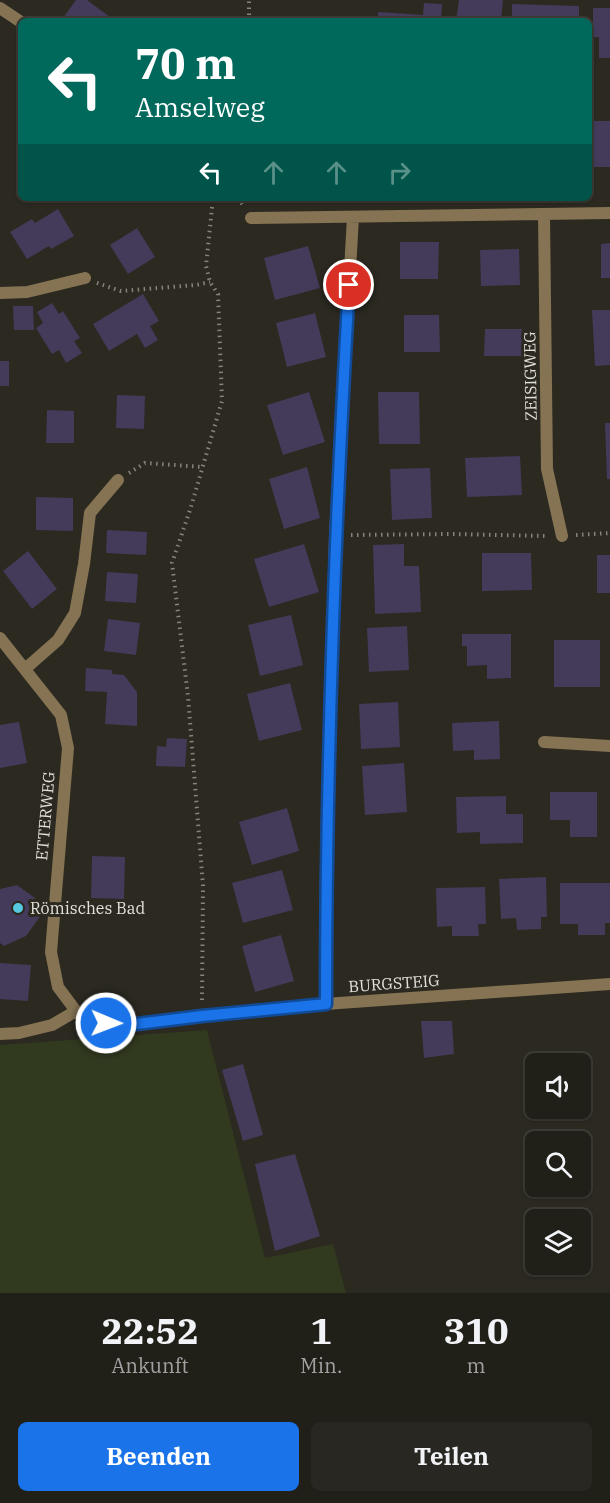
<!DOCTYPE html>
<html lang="de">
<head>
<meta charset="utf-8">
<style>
	body { margin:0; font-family:"IBM Plex Serif",serif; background:#282721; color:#f1f3f6; height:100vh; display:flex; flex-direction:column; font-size:22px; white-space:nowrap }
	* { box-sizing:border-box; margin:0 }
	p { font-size:20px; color:#a2a2a2 }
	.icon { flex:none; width:33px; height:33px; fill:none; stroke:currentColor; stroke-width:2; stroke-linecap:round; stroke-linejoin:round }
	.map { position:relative; height:1293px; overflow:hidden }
	.panel { display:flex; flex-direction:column; background:#201f18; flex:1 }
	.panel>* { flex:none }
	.top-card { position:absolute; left:18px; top:18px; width:574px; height:183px; border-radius:9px; box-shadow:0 2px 4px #0004,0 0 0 2px #3d3d37; background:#00695c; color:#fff; overflow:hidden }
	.fabs { position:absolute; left:525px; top:1053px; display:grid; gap:12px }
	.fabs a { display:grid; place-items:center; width:66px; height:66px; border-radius:9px; background:#201f18; box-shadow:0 2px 4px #0004,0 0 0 2px #3d3d37; font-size:30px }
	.pin { position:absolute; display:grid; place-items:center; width:51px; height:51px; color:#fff; margin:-26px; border:3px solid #fff; border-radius:50%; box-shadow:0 2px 6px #0007 }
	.me { position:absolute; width:66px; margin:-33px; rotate:91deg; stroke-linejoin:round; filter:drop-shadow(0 0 4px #0008) }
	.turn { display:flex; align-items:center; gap:21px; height:126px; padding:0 18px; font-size:27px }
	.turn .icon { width:78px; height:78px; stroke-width:2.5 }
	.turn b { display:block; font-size:42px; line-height:51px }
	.lanes { display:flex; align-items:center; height:57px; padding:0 18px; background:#0003; justify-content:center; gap:30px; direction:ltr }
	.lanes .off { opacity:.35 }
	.eta { display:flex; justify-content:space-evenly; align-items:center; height:102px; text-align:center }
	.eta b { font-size:36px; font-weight:700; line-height:42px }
	.button { display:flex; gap:12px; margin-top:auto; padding:12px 18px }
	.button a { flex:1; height:69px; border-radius:9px; background:#1a73e8; color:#fff; font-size:24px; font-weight:700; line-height:69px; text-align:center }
	.button a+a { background:#282721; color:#f1f3f6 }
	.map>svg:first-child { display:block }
	.green { fill:#31391e }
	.building { fill:#443a5a }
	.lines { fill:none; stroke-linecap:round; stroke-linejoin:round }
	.path { stroke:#86847d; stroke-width:4; stroke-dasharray:1.5 4.5; stroke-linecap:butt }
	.street { stroke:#857353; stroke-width:12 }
	.route-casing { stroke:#114b97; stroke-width:15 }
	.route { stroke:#1a73e8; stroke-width:10 }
	.poi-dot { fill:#56c9e0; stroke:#2b2920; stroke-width:2 }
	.labels { text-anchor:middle; stroke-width:6; stroke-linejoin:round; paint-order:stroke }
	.street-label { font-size:16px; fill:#e2e0da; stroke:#2b2920 }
	.poi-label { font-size:16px; fill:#e2e0da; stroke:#2b2920; text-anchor:start }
</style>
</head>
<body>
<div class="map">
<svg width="610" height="1293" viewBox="0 0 610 1293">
	<rect width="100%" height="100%" fill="#2b2920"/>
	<!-- green -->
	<path class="green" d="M207,1030L265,1258L333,1244L346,1293H0V1045Z"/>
	<!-- building -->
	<path class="building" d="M76,0H87L110,17L107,21H67L63,18Z
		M459,0H503L501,21H456Z
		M424,3L442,4L441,21H378V12L423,15Z
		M512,4L579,6V21H512Z
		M593,8H610V58H599V37H593Z
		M590,121H610V167H590Z
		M58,209L74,236L51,249L49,246L27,259L10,232L32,219L35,223Z
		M137,228L155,257L128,274L110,245Z
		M400,242H439L438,279H400Z
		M610,243V278H601V244Z
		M308,246L320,288L275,300L264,258Z
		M519,249L520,285L481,286L480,250Z
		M143,294L159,321L150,326L158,340L145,348L137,334L109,351L93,324Z
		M52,303L59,314L63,311L80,338L74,341L82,353L66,363L59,350L52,354L36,328L43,323L37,312Z
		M13,306H33L34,330H14Z
		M592,310H610V365L595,366Z
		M315,313L326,357L287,367L276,323Z
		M404,315H439L440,352H404Z
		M485,329H522V356H484Z
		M0,361H9V386H0Z
		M309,392L325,442L283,455L267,405Z
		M378,392H419L420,444H379Z
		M117,395L145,396L144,429L116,428Z
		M47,410L74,411V443H46Z
		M605,423H610V479H607Z
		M520,456L522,495L467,497L465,458Z
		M307,467L320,518L284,529L269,479Z
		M430,468L432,518L392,520L390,469Z
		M36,497L73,498V531L36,530Z
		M107,530L147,532L146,555L106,553Z
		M304,544L319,592L269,607L254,559Z
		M404,544V566H419L421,612L375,614L373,545Z
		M28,551L57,589L32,609L3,571Z
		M482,553H531L532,590L482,591Z
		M597,555H610V593H597Z
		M107,572L138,574L136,603L105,601Z
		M291,615L303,665L260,676L248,625Z
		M108,619L140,623L136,655L104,651Z
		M407,626L409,670L369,672L367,628Z
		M462,634H511V678L487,679V665L467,666V646H462Z
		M554,640H600V687H554Z
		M86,668L112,670V674L124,675L137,692V726L105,724L107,692L85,691Z
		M290,683L302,730L259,741L247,694Z
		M398,702L400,747L361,749L359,704Z
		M499,721L500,759L474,760V750L453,751L452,723Z
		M19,722L27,763L0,768V725Z
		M167,738L187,739L185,767L156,766L157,746L166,747Z
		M404,763L407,812L365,815L362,766Z
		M550,792H597V837H570V820H550Z
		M506,796V814H523V843L480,844V832L457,833L456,797Z
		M287,808L299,851L252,865L239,822Z
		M92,856L125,857L124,899L91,898Z
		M282,870L293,910L243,923L232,883Z
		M546,877L547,917H541V929L517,930L516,918L501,919L499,879Z
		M560,883H610V923H605V935H578V924H560Z
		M17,885L35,898L39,918L26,936L4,946L0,943V889Z
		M485,887L486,924H478L479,936H452V926L437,927L436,888Z
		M281,935L294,981L255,992L242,946Z
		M0,963L31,965L28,1001L0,999Z
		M421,1021H452L454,1054L424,1058Z
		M243,1064L263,1135L243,1141L222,1070Z
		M295,1154L320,1236L275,1251L255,1164Z"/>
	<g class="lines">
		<!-- path -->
		<path class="path" d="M249,21V0
			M238,198L244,207
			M97,283L121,291L196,285L210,282
			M129,473L145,463L203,467
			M351,535L453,534L547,536
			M576,535L610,533
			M202,1000L203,886L188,696L172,563L190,510L222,401L218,294L210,282L206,266L213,198"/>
		<!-- street -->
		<path class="street" d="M0,8L21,22
			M544,215L547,469L562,536
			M251,218L610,213
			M0,293L27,292L85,278
			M0,638L61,715L68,748L51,952L58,987L76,1011L92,1021L120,1026L202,1015L325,1004L610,984
			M25,669L58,640L75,613L84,564L90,513L118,480
			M544,742L610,746
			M325,1004L326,861L335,535L353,217
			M0,1034L19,1033L52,1025L76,1011"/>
	</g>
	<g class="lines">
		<!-- route casing -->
		<g class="route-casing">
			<path id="route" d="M106,1023L120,1026L202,1016L326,1004C326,764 335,524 349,285"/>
		</g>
		<!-- route -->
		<use href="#route" class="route"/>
	</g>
	<!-- markers -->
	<circle class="poi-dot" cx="18" cy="908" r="6"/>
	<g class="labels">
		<!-- street labels -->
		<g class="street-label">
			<text transform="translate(530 376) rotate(-91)" y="6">ZEISIGWEG</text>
			<text transform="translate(45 816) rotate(-85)" y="6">ETTERWEG</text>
			<text transform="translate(394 983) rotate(-4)" y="6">BURGSTEIG</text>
		</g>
		<!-- poi labels -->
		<g class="poi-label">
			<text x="30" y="914">Römisches Bad</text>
		</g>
	</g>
</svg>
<div class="fabs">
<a><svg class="icon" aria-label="sound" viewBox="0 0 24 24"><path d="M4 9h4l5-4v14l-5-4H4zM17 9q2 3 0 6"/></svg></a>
<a><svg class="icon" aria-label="search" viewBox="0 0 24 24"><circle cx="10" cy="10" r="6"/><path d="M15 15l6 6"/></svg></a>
<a><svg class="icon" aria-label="layers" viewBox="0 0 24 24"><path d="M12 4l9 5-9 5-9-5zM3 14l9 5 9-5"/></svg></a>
</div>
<div class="pin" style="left:349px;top:285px;background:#d93025"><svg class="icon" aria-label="arrive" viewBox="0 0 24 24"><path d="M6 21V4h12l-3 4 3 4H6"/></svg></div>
<svg class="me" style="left:106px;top:1023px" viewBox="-20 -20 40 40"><circle r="17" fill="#1a73e8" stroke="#fff" stroke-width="3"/><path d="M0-11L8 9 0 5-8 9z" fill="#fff"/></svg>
<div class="top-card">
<div class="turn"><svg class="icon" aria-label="left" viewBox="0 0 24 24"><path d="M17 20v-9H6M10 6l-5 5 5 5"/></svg><div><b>70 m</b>Amselweg</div></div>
<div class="lanes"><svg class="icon" aria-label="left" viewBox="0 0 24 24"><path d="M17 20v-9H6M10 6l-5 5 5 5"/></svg><svg class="icon off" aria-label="ahead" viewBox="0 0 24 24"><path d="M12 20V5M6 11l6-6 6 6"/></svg><svg class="icon off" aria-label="ahead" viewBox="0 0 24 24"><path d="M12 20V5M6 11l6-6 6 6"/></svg><svg class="icon off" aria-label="right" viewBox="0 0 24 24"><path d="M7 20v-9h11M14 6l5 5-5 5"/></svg></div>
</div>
</div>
<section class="panel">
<div class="eta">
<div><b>22:52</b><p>Ankunft</p></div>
<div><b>1</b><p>Min.</p></div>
<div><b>310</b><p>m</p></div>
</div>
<div class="button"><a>Beenden</a><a>Teilen</a></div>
</section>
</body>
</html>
